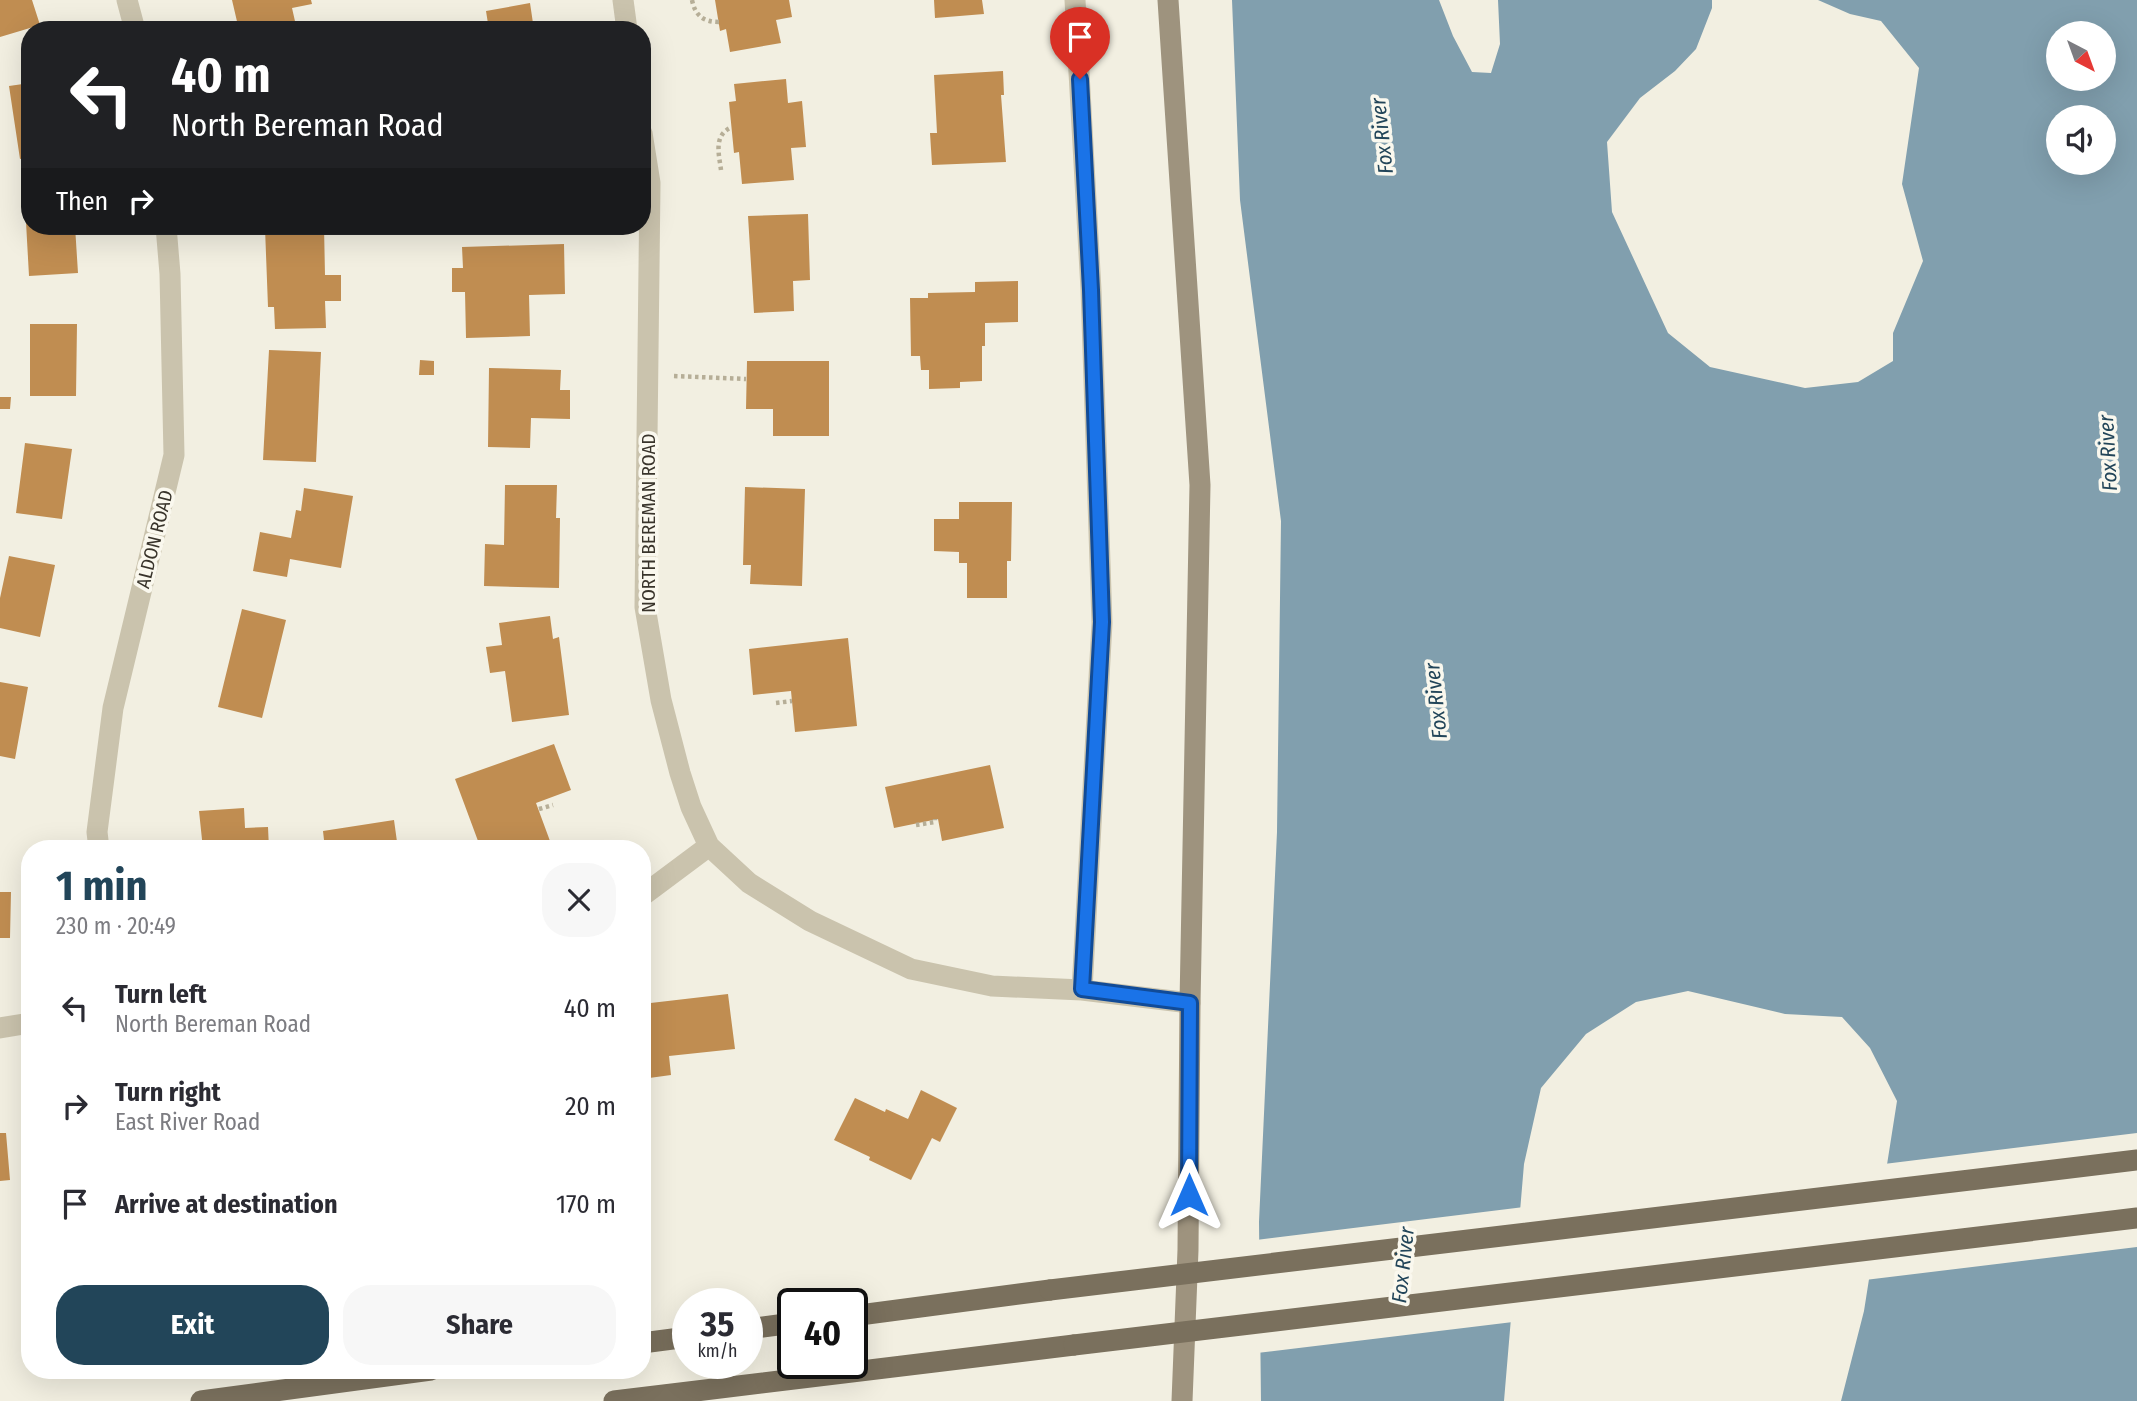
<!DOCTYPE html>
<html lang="en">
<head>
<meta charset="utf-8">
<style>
	body { margin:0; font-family:"Fira Sans Condensed",sans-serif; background:#f7f7f7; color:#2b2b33; height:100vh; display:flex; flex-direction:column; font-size:26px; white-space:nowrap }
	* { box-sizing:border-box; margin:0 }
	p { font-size:23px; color:#7c7c81 }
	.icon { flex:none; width:38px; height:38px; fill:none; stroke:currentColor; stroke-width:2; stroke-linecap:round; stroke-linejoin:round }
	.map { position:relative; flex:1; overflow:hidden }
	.drawer { position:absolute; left:21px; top:840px; width:630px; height:539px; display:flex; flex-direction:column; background:#fff; border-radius:28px; box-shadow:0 7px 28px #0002 }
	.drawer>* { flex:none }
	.guide { position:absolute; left:21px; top:21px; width:630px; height:214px; border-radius:28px; box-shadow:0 7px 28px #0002; background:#202124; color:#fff; overflow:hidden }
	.needle { width:46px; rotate:139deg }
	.tools { position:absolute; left:2046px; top:21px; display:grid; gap:14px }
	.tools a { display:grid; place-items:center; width:70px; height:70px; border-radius:50%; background:#fff; box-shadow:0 7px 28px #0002; font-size:35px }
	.speed { position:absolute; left:672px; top:1288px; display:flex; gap:14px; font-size:35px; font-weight:700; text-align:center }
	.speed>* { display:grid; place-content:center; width:91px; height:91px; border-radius:50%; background:#fff; box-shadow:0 7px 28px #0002; line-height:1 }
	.speed small { font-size:18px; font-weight:400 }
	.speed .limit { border:4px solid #111; border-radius:10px; background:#fff; color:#111 }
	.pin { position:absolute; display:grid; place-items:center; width:60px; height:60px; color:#fff; margin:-72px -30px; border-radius:50% 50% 50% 0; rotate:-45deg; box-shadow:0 0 7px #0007 }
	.pin .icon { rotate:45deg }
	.me { position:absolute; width:77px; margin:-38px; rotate:0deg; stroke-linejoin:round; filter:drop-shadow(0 0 5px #0008) }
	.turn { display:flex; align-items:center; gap:24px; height:147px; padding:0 35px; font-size:32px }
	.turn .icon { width:91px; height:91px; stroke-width:2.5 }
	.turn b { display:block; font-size:49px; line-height:60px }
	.then { display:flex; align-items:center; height:66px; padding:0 35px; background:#0003; gap:14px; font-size:26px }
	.round { display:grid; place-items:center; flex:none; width:74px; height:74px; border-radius:28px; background:#f7f7f7 }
	.summary { display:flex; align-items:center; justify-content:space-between; height:119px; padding:0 35px }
	h1 { font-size:42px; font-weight:700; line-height:52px; color:#224559 }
	.action { display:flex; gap:14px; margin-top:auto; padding:14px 35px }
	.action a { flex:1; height:80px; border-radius:28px; background:#224559; color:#fff; font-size:28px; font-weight:700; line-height:80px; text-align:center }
	.action a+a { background:#f7f7f7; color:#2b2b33 }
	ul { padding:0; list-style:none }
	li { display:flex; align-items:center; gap:21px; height:98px; padding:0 35px }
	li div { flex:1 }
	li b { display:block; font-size:26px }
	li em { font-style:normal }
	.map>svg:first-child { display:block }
	.water { fill:#819fae; fill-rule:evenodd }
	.pier { fill:#f2efe1 }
	.building { fill:#c08d51 }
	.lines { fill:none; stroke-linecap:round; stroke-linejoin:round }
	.path { stroke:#b6ae97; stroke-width:4.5; stroke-dasharray:3.5 3.5; stroke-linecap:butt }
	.street { stroke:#cac3ad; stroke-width:21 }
	.secondary { stroke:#9e937e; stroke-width:21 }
	.primary { stroke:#7a705d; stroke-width:21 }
	.primary-bridge { stroke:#7a705d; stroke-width:21 }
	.route-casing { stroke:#114b97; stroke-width:18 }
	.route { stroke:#1a73e8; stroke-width:12 }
	.labels { text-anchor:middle; stroke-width:7; stroke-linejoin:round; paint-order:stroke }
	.street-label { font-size:19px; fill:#39342b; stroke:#faf8ee }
	.water-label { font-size:21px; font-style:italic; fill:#224559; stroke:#faf8ee }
</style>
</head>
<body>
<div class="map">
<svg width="2137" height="1401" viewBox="0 0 2137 1401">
	<rect width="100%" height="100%" fill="#f2efe1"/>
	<!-- water -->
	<path class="water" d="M1232,0H1439L1453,36L1472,72L1491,73L1500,44L1498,0H1712V8L1696,49L1675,71L1640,98L1607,142L1612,212L1668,333L1710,367L1805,388L1858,382L1893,361V333L1923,261L1902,184L1919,68L1881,21L1850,14L1818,0H2137V1401H1841L1864,1311L1897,1101L1870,1048L1842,1017L1785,1014L1688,991L1636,1002L1586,1034L1541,1088L1524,1164L1504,1401H1261L1259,1222L1277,832L1281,521L1240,200ZM2058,33H2104V79H2058ZM2058,117H2104V163H2058Z"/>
	<!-- pier -->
	<path class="pier" d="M2137,1133V1247L1865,1280L1884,1164Z
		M1524,1207L1513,1322L1257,1353L1256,1240Z"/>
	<!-- building -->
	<path class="building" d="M0,0H32L40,25L0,37Z
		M232,0H311L312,4L292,8L297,30H239Z
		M715,0H789L792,17L776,20L781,43L730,52L726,29L720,31Z
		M934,0H982L984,14L935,18Z
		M530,3L534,30H489L486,11Z
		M1003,71L1004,95H1001L1006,162L932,165L930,133H937L934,75Z
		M786,79L788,103L802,101L806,147L791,148L794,180L742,184L739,152L734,153L729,102L736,101L734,84Z
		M30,83V157L20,159L9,86Z
		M25,204H30V226H75L78,273L29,276Z
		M808,214L810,280L793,281L794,311L754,313L748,216Z
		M324,226L325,275H341V301H325L326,328L275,329L274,307H268L265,228Z
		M564,244L565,294L529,295L530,336L466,338L465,292H452V268H463L462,247Z
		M1018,281V322L985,323V346H982V381L960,382V388L929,389V370H921L920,356H911L910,298H928V293L975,292V282Z
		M30,324H77L76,396H30Z
		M269,350L321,352L316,462L263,460Z
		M420,360L434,361V375H419Z
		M747,361H829V436H773V409H746Z
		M489,368L561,370L560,390H570V419L531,418L530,448L488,447Z
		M0,397H11L10,409H0Z
		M25,443L72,449L62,519L16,513Z
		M505,485H557L556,518H560L559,588L484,586L485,544L504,545Z
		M745,487L805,489L802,586L750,584L751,565H743Z
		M304,488L353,496L341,568L290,559L287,577L253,571L260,532L291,538L296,510L301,511Z
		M959,502H1012L1011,561H1007V598H967V563H959V552L934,551V519H959Z
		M9,556L55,565L40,637L0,628V598Z
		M242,609L286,620L262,718L218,707Z
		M550,616L553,639L559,637L569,715L512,722L505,671L490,673L486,647L502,645L499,623Z
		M848,638L857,726L795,732L791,691L753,695L749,649Z
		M0,682L28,687L15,759L0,756Z
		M554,744L571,790L536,803L550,841L528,849H481L455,779Z
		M990,765L1004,828L942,841L938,819L894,828L885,787Z
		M244,808L245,828L268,827L269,849H203L199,811Z
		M394,820L398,849H325L323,831Z
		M0,892H11L10,938H0Z
		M728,994L735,1049L669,1056L671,1075L642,1079V1004Z
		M921,1090L957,1108L940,1142L932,1138L911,1180L869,1160L870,1157L834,1140L855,1098L885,1112L886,1109L908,1119Z
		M0,1133H6L10,1180L0,1181Z"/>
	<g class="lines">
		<!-- path -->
		<path class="path" d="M692,0C695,15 703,22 719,22
			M721,170C719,154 713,135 732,127
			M674,376L746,379
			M776,703L792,701
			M539,809L553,805
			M916,825L935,822V819"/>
		<!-- street -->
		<path class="street" d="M127,0L135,30
			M623,0L627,30
			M1075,0L1091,290L1102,623L1082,990
			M642,133L650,183L645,607L661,700L680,773L691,807L709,846L749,883L810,921L911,969L992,986L1082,990L1190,1003
			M99,849L97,832L113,708L174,455L170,274L166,226
			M642,896L709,846
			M0,1028L30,1023"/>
		<!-- secondary -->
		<path class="secondary" d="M1168,0L1200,485L1190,1003L1188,1250L1182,1401"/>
		<!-- primary -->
		<path class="primary" d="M852,1316L1050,1290
			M747,1329L793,1323
			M642,1343L688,1337
			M201,1401L431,1370
			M614,1401L1074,1345"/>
		<!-- primary-bridge -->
		<path class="primary-bridge" d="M1050,1290L2137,1160
			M1074,1345L2137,1218"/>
	</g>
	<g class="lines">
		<!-- route casing -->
		<g class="route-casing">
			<path id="route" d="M1080,79L1091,290L1102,622L1082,989L1190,1003L1189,1195"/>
		</g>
		<!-- route -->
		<use href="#route" class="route"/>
	</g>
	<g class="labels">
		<!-- street labels -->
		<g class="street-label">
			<text transform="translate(648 523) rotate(-90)" y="7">NORTH BEREMAN ROAD</text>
			<text transform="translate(154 539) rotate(-76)" y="7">ALDON ROAD</text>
		</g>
		<!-- water labels -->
		<g class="water-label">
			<text transform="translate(1382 136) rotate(-96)" y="7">Fox River</text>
			<text transform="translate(2108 453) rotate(-93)" y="7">Fox River</text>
			<text transform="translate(1436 701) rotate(-96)" y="7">Fox River</text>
			<text transform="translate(1403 1265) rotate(-84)" y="7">Fox River</text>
		</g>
	</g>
</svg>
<div class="tools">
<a><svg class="needle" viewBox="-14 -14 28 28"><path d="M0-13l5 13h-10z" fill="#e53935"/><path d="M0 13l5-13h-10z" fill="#7c7c81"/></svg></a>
<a><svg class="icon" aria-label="sound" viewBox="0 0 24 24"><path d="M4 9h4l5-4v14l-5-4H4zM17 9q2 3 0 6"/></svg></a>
</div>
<div class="speed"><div>35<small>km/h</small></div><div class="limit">40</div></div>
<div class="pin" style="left:1080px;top:79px;background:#d93025"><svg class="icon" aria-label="arrive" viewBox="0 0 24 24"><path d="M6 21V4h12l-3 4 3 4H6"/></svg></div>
<svg class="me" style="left:1189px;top:1195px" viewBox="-20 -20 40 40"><path d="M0-17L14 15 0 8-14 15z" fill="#1a73e8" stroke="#fff" stroke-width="4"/></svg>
<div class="guide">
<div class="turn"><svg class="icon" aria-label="left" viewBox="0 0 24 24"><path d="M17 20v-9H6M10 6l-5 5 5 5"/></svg><div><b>40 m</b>North Bereman Road</div></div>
<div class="then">Then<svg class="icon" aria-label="right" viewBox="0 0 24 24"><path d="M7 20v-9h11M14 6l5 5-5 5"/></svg></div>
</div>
<section class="drawer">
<div class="summary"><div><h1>1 min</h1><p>230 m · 20:49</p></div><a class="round"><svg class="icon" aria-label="close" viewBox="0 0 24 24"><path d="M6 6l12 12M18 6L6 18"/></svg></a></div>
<ul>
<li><svg class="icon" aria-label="left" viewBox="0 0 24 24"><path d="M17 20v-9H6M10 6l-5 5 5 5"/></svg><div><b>Turn left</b><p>North Bereman Road</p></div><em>40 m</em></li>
<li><svg class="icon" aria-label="right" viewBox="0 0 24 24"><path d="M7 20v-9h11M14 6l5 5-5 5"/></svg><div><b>Turn right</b><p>East River Road</p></div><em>20 m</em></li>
<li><svg class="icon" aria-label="arrive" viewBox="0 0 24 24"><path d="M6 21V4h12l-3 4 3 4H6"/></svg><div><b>Arrive at destination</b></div><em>170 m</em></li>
</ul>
<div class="action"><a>Exit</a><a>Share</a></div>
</section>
</div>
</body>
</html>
